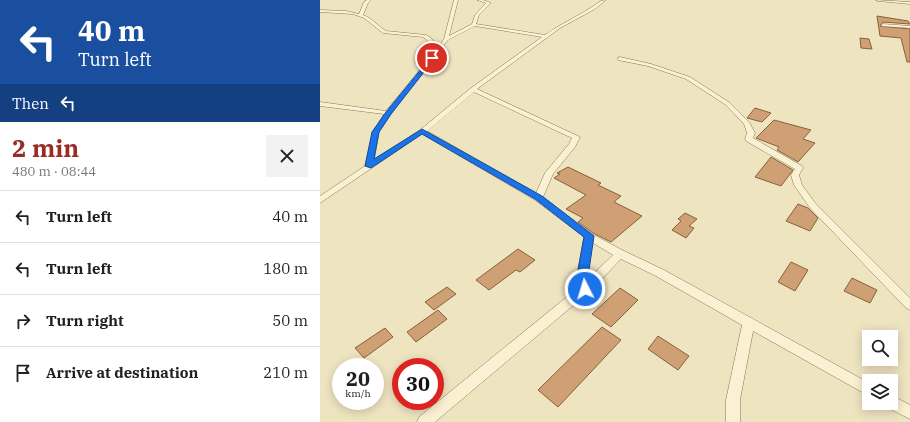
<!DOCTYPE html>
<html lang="en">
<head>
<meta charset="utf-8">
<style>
	body { margin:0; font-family:"IBM Plex Serif",serif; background:#f2f2f2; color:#202124; height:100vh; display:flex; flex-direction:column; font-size:15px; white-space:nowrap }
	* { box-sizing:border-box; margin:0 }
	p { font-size:13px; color:#757577 }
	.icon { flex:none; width:22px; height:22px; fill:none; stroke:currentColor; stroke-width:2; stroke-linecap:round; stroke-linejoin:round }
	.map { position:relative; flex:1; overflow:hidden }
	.panel { display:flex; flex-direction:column; background:#fff; width:320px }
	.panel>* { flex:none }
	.top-card { background:#1a4fa0; color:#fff; overflow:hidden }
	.buttons { position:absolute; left:542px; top:330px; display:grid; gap:8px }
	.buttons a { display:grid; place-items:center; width:36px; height:36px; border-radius:0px; background:#fff; box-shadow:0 2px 10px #0003; font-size:20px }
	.speed { position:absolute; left:12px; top:358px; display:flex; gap:8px; font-size:20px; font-weight:700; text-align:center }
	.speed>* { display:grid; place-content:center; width:52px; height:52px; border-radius:50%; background:#fff; box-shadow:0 2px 10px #0003; line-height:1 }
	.speed small { font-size:10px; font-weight:400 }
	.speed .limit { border:6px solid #d22; background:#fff; color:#111 }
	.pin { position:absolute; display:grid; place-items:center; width:34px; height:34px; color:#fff; margin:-17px; border:2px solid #fff; border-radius:50%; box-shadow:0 1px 4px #0007 }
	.me { position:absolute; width:44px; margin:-22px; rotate:355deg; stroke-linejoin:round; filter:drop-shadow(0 0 3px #0008) }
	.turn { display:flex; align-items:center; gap:14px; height:84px; padding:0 12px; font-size:18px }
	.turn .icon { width:52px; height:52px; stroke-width:2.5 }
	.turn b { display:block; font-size:28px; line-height:34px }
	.then { display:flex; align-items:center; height:38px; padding:0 12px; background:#0003; gap:8px; font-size:15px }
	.round { display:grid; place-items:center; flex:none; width:42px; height:42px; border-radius:0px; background:#f2f2f2 }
	.overview { display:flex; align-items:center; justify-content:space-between; height:68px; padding:0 12px }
	h1 { font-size:24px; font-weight:700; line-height:30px; color:#992c25 }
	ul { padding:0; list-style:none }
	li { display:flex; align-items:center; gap:12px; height:52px; padding:0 12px; border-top:1px solid #e0e0e0 }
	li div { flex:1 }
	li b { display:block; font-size:15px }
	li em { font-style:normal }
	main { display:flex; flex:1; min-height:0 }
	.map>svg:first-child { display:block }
	.building { fill:#cfa074; stroke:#88603c }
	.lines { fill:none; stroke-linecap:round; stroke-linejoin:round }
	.street-casing { stroke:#887557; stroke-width:1 }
	.street { fill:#faf1d3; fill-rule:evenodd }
	.route { fill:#1a73e8; stroke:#114b97 }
</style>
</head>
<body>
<main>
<section class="panel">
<div class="top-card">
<div class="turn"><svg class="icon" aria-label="left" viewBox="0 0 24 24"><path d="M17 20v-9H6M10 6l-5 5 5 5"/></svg><div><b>40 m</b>Turn left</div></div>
<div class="then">Then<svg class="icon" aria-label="left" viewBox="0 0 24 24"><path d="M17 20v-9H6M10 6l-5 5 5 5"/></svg></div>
</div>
<div class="overview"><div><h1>2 min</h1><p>480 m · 08:44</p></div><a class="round"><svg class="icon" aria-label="close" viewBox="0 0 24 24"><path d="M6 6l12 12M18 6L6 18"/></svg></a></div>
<ul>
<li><svg class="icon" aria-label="left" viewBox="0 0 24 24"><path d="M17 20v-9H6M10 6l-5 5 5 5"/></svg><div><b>Turn left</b></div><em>40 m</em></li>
<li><svg class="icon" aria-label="left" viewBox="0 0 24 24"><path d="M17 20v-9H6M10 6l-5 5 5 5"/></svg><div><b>Turn left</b></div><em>180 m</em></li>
<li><svg class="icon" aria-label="right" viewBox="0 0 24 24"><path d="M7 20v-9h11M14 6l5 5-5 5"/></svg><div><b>Turn right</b></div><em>50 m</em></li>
<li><svg class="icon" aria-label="arrive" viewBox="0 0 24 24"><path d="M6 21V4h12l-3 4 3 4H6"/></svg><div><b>Arrive at destination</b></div><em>210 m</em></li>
</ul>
</section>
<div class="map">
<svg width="590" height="422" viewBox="0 0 590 422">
	<rect width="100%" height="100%" fill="#efe4c0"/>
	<!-- building -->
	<path class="building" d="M557,16L588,21L590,24L563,22L560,26L590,29V62H587L581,38L560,36Z
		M540,38L549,39L552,49L541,48Z
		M435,108L451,113L442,122L427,118Z
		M454,120L491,130L483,139L495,143L478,162L457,150L459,147L436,138Z
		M451,157L473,170L461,186L435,177Z
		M248,167L281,183L278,185L301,196L294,202L322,216L291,242L273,233L258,222L263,218L246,209L266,195L234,178L240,174L237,173Z
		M478,204L488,208L498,218L490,231L466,221Z
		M365,213L377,219L369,226L374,228L366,238L352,230L361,221L358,219Z
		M198,249L215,260L200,272L196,270L169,290L156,280Z
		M471,262L488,270L475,291L458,282Z
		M532,278L557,290L550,303L524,291Z
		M127,287L136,294L114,310L105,302Z
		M300,288L318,300L291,327L272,314Z
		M118,310L127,319L96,342L87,332Z
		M282,327L301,340L238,407L218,390Z
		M65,328L73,337L44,358L35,348Z
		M338,336L369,356L358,370L328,349Z"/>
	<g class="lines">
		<!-- street casing -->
		<g class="street-casing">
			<path id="street" d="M47,0H51L48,3L43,15C52,18 58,26 66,31L106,35L111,38L118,48L124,39L134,0H138L129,36L152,24L155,15L166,3L157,0H163L171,3L159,15L156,24L225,35C240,24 257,17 272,7C277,4 280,0 286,0L275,9L240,28L157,89L260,137L255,147L233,174L223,197L272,234L304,251L344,270L549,383V396L433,331L420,400V422H406V400L422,325L336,276L301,259L269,292L115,422H97L99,417L259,287L258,270L264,237L215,200L102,134L0,203V196L45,166L53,132L64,114L0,106V102L66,111L115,51L107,40L103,37L63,33L44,18L33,14L0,12V10L26,11L39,14L44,2ZM155,26L222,37L151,88L100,130L54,160L59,132L71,114L128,40ZM154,92L252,138L249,144L225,173L216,193L107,131ZM273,243L293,255L269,278L268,270Z
				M556,0L590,2V4L558,1Z
				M563,24L590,26V28L561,26Z
				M300,57L331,64L370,77L410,103L429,122L435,133L433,138L482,166L483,168L479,175L482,185L496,204L590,298V310L586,308L490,208L474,185L471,175L475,169L426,141L425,139L427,133L424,124L406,105L366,79L328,66L298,60V58Z
				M571,395L590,405V419L566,407L564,403H571Z"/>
		</g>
		<!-- street -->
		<use href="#street" class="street"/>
	</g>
	<!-- route -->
	<path class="route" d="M111,57L115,58L71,114L59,132L54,159L102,129L222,196L274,236L269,270L271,289L269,292L265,293L260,289L258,270L264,237L215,199L102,134L51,168L45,166L52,132L66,112Z"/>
</svg>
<div class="buttons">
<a><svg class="icon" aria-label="search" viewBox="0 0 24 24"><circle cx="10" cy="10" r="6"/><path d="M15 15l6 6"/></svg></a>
<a><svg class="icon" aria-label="layers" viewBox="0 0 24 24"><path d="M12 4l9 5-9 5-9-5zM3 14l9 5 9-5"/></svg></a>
</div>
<div class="speed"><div>20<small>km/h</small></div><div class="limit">30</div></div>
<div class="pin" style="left:112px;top:58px;background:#d93025"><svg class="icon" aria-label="arrive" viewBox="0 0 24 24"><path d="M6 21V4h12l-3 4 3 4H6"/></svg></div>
<svg class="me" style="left:265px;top:289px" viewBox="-20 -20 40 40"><circle r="17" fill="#1a73e8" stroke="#fff" stroke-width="3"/><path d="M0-11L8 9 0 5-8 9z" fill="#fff"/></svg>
</div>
</main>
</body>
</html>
